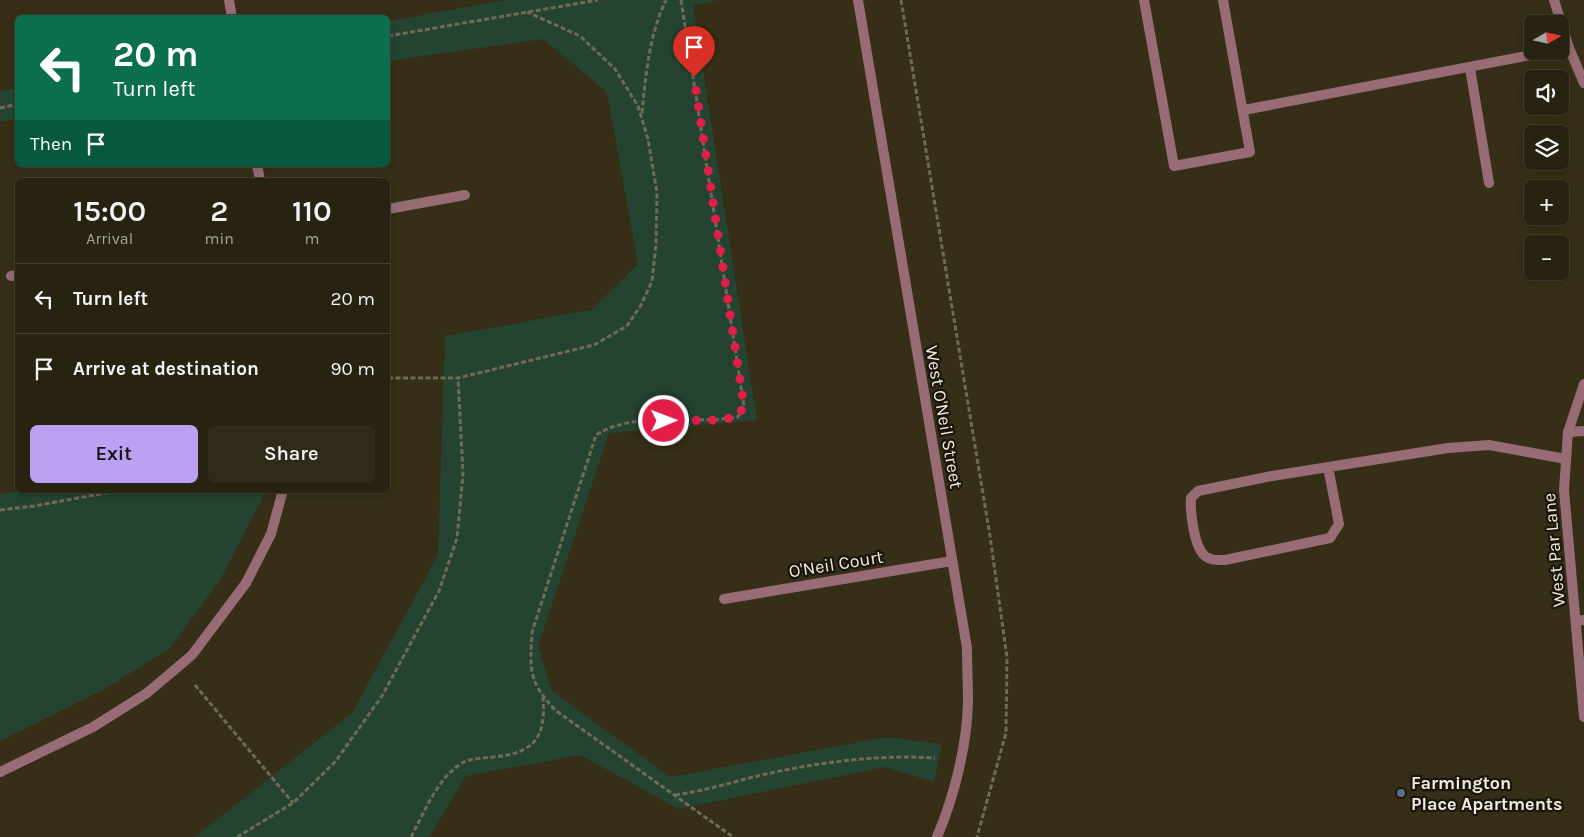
<!DOCTYPE html>
<html lang="en">
<head>
<meta charset="utf-8">
<style>
	body { margin:0; font-family:Karla,sans-serif; background:#302a19; color:#f1f3f6; height:100vh; display:flex; flex-direction:column; font-size:19px; white-space:nowrap }
	* { box-sizing:border-box; margin:0 }
	p { font-size:16px; color:#a5a49f }
	.icon { flex:none; width:28px; height:28px; fill:none; stroke:currentColor; stroke-width:2; stroke-linecap:round; stroke-linejoin:round }
	.map { position:relative; flex:1; overflow:hidden }
	.panel { position:absolute; left:15px; top:178px; width:375px; height:315px; display:flex; flex-direction:column; background:#282210; border-radius:8px; box-shadow:0 2px 8px #0003,0 0 0 1px #443f30 }
	.panel>* { flex:none }
	.hud { position:absolute; left:15px; top:15px; width:375px; height:152px; border-radius:8px; box-shadow:0 2px 8px #0003,0 0 0 1px #443f30; background:#0b6e4f; color:#fff; overflow:hidden }
	.needle { width:32px; rotate:81deg }
	.tools { position:absolute; left:1524px; top:15px; display:grid; gap:10px }
	.tools a { display:grid; place-items:center; width:45px; height:45px; border-radius:8px; background:#282210; box-shadow:0 2px 8px #0003,0 0 0 1px #443f30; font-size:25px }
	.pin { position:absolute; display:grid; place-items:center; width:42px; height:42px; color:#fff; margin:-51px -21px; border-radius:50% 50% 50% 0; rotate:-45deg; box-shadow:0 0 5px #0007 }
	.pin .icon { rotate:45deg }
	.me { position:absolute; width:55px; margin:-28px; rotate:89deg; stroke-linejoin:round; filter:drop-shadow(0 0 4px #0008) }
	.turn { display:flex; align-items:center; gap:18px; height:105px; padding:0 15px; font-size:22px }
	.turn .icon { width:65px; height:65px; stroke-width:2.5 }
	.turn b { display:block; font-size:35px; line-height:42px }
	.then { display:flex; align-items:center; height:48px; padding:0 15px; background:#0003; gap:10px; font-size:19px }
	.eta { display:flex; justify-content:space-evenly; align-items:center; height:85px; text-align:center }
	.eta b { font-size:30px; font-weight:600; line-height:35px }
	.action { display:flex; gap:10px; margin-top:auto; padding:10px 15px }
	.action a { flex:1; height:58px; border-radius:8px; background:#bca0f2; color:#111; font-size:20px; font-weight:600; line-height:58px; text-align:center }
	.action a+a { background:#302a19; color:#f1f3f6 }
	ul { padding:0; list-style:none }
	li { display:flex; align-items:center; gap:15px; height:70px; padding:0 15px; border-top:1px solid #443f30 }
	li div { flex:1 }
	li b { display:block; font-size:19px }
	li em { font-style:normal }
	.map>svg:first-child { display:block }
	.green { fill:#244431 }
	.lines { fill:none; stroke-linecap:round; stroke-linejoin:round }
	.path { stroke:#716a55; stroke-width:3; stroke-dasharray:5 2.5; stroke-linecap:butt }
	.lane { stroke:#976c75; stroke-width:10 }
	.street { stroke:#976c75; stroke-width:10 }
	.route { stroke:#e11d48; stroke-width:9; stroke-dasharray:0 16.2 }
	.service-dot { fill:#5c6f8a; stroke:#1a160c; stroke-width:2 }
	.labels { text-anchor:middle; stroke-width:4.5; stroke-linejoin:round; paint-order:stroke }
	.street-label { font-size:18px; fill:#f1ecde; stroke:#1a160c }
	.poi-label { font-size:18px; font-weight:bold; fill:#f1ecde; stroke:#1a160c; text-anchor:start }
</style>
</head>
<body>
<div class="map">
<svg width="1584" height="837" viewBox="0 0 1584 837">
	<rect width="100%" height="100%" fill="#362e16"/>
	<!-- green -->
	<path class="green" d="M505,0H719L693,5L757,420L609,433L538,646L552,691L670,777L887,737L942,744L934,782L885,767L679,809L580,755L466,776L429,837H195L352,713L438,555L445,336L591,310L638,264L607,92L543,39L388,61V21Z
		M17,88V119L0,122V91Z
		M30,490H263L262,499L220,580L170,648L105,689L0,741V494Z"/>
	<g class="lines">
		<!-- path -->
		<path class="path" d="M681,0L744,406L738,417C693,425 635,410 596,435L532,632C530,671 528,680 555,710L733,837
			M901,0L990,536L1007,657L1006,733L977,837
			M388,36L598,0
			M0,108L18,104
			M642,113C646,73 649,36 666,0
			M388,378H458L594,345L627,326L641,305L652,281L656,244L657,193L648,139L638,106L615,69L580,36L527,12
			M0,510L34,506L122,490
			M195,685L293,803
			M675,795C702,791 727,784 753,777C813,763 875,754 935,758
			M237,837L293,803L335,762L382,696L439,591L457,538L463,474L458,378
			M411,837C424,813 438,776 464,762C472,758 484,758 494,757C535,753 546,737 543,697"/>
		<!-- lane -->
		<path class="lane" d="M1144,0L1174,166L1250,152L1223,0
			M1560,50L1569,48
			M1470,68L1489,183
			M1244,110L1552,51
			M1568,432L1584,431
			M1328,467L1339,524L1330,538L1225,560C1218,560 1211,561 1205,556C1194,547 1190,512 1191,498L1198,491L1272,476L1448,448L1489,445L1566,459
			M1576,621L1584,620"/>
		<!-- street -->
		<path class="street" d="M229,0L232,18
			M858,0L967,648C967,666 968,684 968,702C967,746 954,797 937,837
			M1554,0L1569,48L1584,83
			M257,165L260,180
			M388,209L465,195
			M11,276L18,275
			M1584,384L1568,432L1564,490L1584,717
			M724,599L952,561
			M0,772L93,727L147,693L192,655L246,583L271,534L283,490"/>
	</g>
	<g class="lines">
		<!-- route -->
		<path class="route" d="M664,421L722,420L738,416L744,406L694,77"/>
	</g>
	<!-- markers -->
	<circle class="service-dot" cx="1401" cy="793" r="5"/>
	<g class="labels">
		<!-- street labels -->
		<g class="street-label">
			<text transform="translate(944 417) rotate(80)" y="6">West O'Neil Street</text>
			<text transform="translate(1554 550) rotate(-95)" y="6">West Par Lane</text>
			<text transform="translate(836 564) rotate(-9)" y="6">O'Neil Court</text>
		</g>
		<!-- poi labels -->
		<g class="poi-label">
			<text x="1411" y="789">Farmington<tspan x="1411" dy="21">Place Apartments</tspan></text>
		</g>
	</g>
</svg>
<div class="tools">
<a><svg class="needle" viewBox="-14 -14 28 28"><path d="M0-13l5 13h-10z" fill="#e53935"/><path d="M0 13l5-13h-10z" fill="#a5a49f"/></svg></a>
<a><svg class="icon" aria-label="sound" viewBox="0 0 24 24"><path d="M4 9h4l5-4v14l-5-4H4zM17 9q2 3 0 6"/></svg></a>
<a><svg class="icon" aria-label="layers" viewBox="0 0 24 24"><path d="M12 4l9 5-9 5-9-5zM3 14l9 5 9-5"/></svg></a>
<a>+</a>
<a>−</a>
</div>
<div class="pin" style="left:694px;top:77px;background:#d93025"><svg class="icon" aria-label="arrive" viewBox="0 0 24 24"><path d="M6 21V4h12l-3 4 3 4H6"/></svg></div>
<svg class="me" style="left:664px;top:421px" viewBox="-20 -20 40 40"><circle r="17" fill="#e11d48" stroke="#fff" stroke-width="3"/><path d="M0-11L8 9 0 5-8 9z" fill="#fff"/></svg>
<div class="hud">
<div class="turn"><svg class="icon" aria-label="left" viewBox="0 0 24 24"><path d="M17 20v-9H6M10 6l-5 5 5 5"/></svg><div><b>20 m</b>Turn left</div></div>
<div class="then">Then<svg class="icon" aria-label="arrive" viewBox="0 0 24 24"><path d="M6 21V4h12l-3 4 3 4H6"/></svg></div>
</div>
<section class="panel">
<div class="eta">
<div><b>15:00</b><p>Arrival</p></div>
<div><b>2</b><p>min</p></div>
<div><b>110</b><p>m</p></div>
</div>
<ul>
<li><svg class="icon" aria-label="left" viewBox="0 0 24 24"><path d="M17 20v-9H6M10 6l-5 5 5 5"/></svg><div><b>Turn left</b></div><em>20 m</em></li>
<li><svg class="icon" aria-label="arrive" viewBox="0 0 24 24"><path d="M6 21V4h12l-3 4 3 4H6"/></svg><div><b>Arrive at destination</b></div><em>90 m</em></li>
</ul>
<div class="action"><a>Exit</a><a>Share</a></div>
</section>
</div>
</body>
</html>
